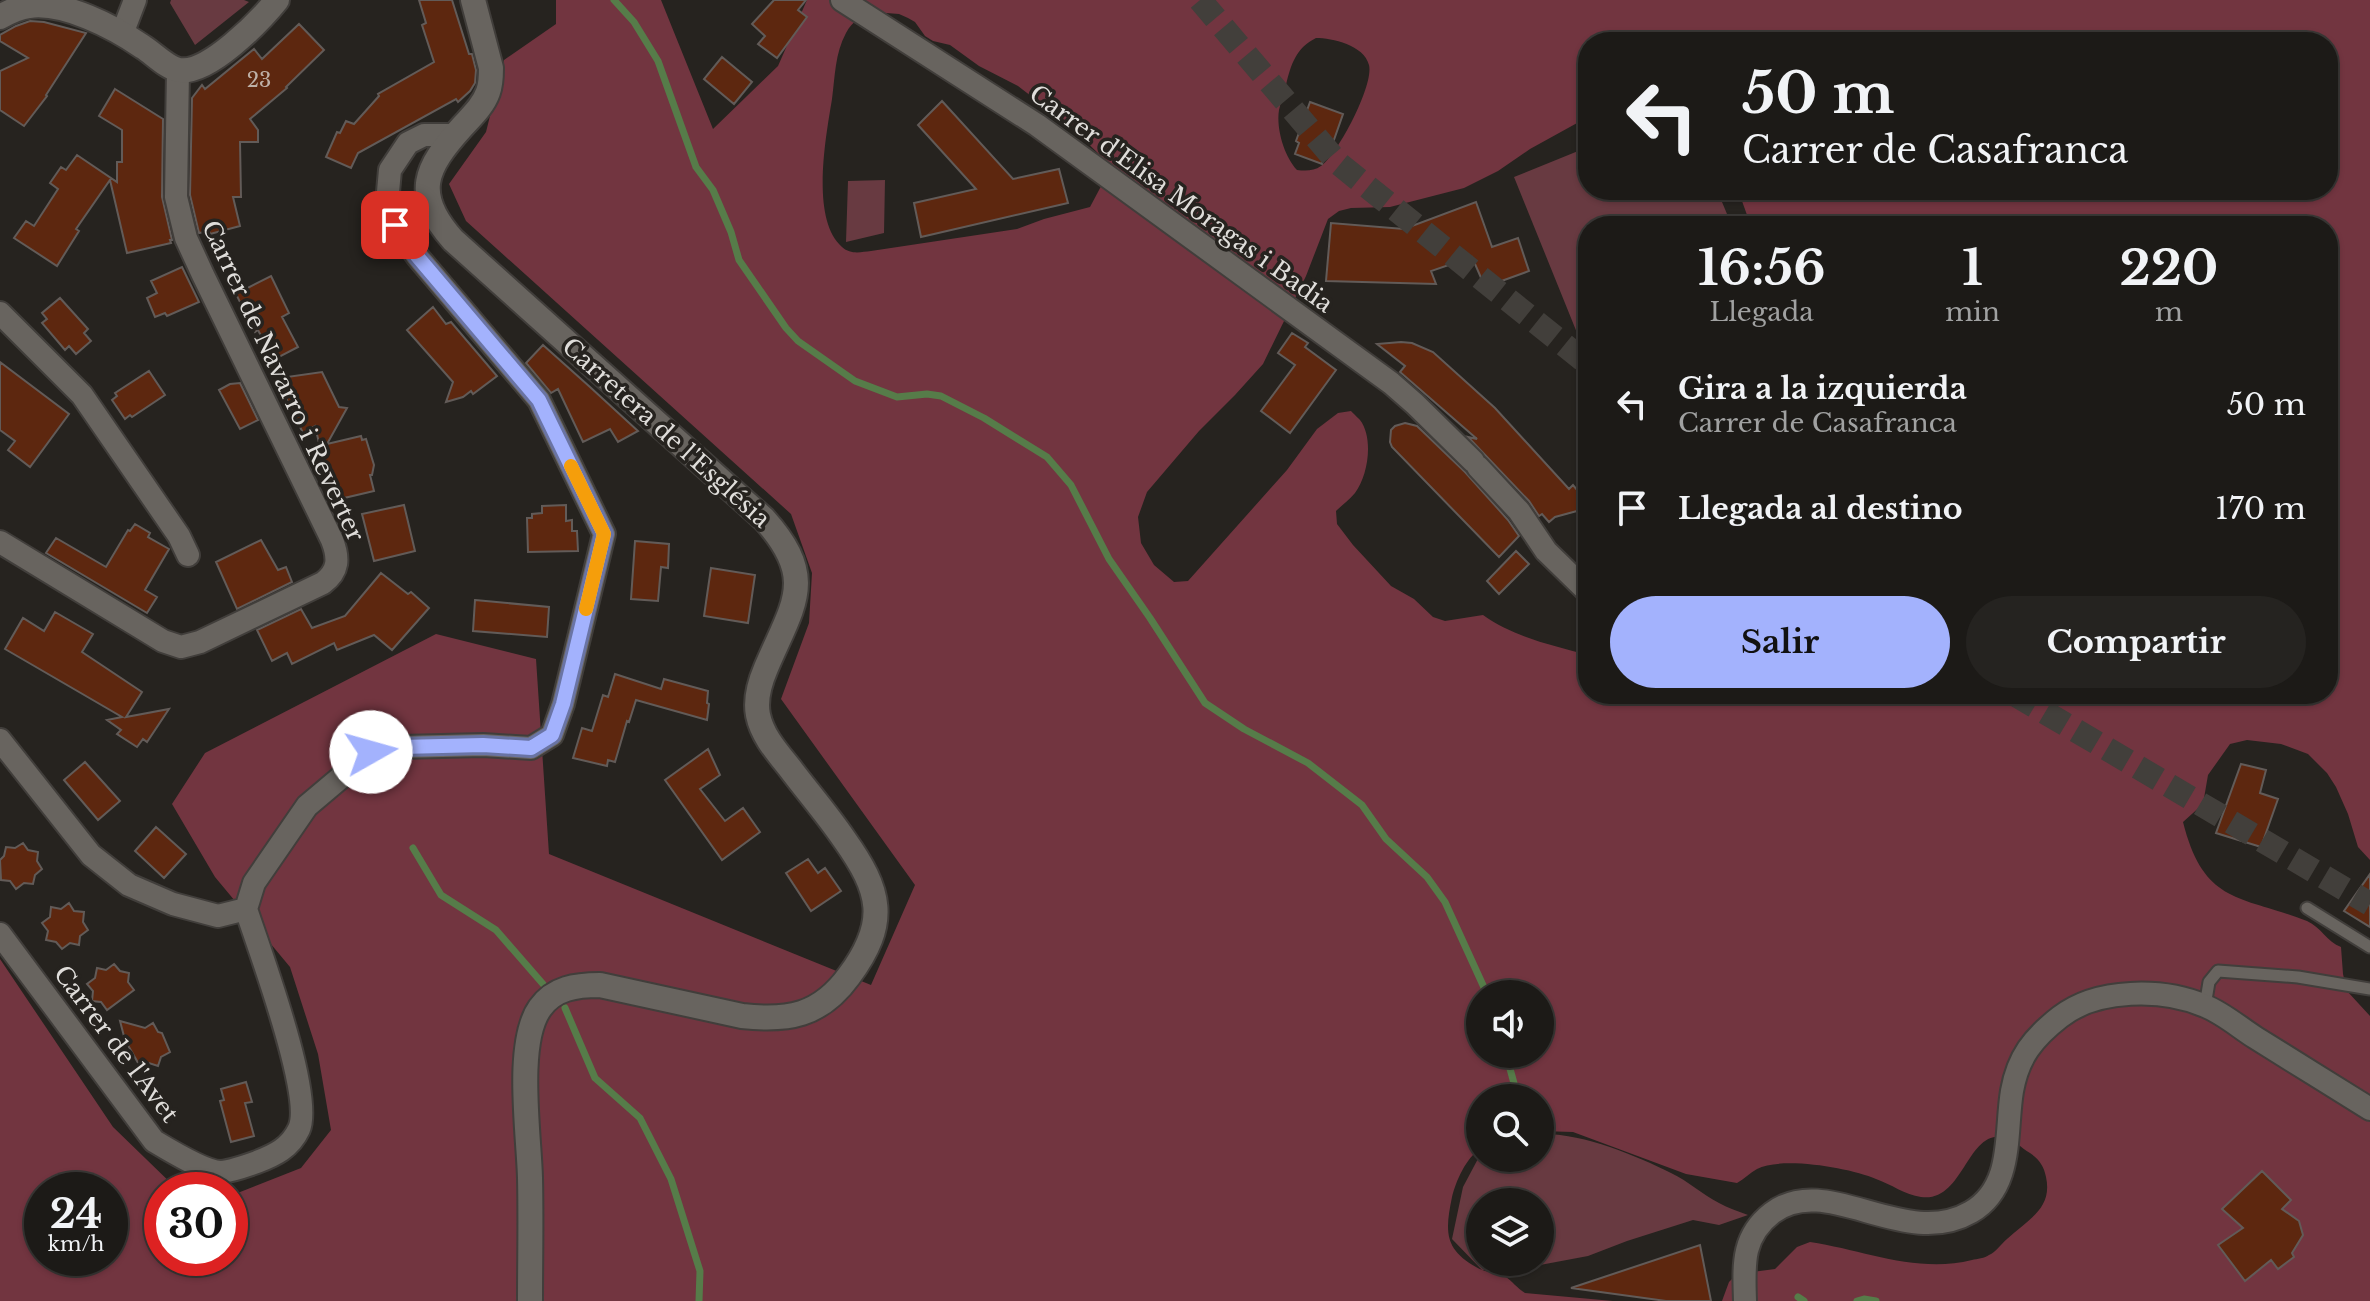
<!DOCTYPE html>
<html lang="es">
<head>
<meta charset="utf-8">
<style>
	body { margin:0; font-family:"Libre Baskerville",serif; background:#252320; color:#f1f3f6; height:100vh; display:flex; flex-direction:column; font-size:30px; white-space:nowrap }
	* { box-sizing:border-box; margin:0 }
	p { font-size:26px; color:#a0a1a1 }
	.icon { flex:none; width:44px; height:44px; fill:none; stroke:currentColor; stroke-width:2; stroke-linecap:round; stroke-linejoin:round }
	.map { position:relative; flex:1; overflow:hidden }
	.sheet { position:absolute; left:1578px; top:216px; width:760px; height:488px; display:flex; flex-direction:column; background:#1c1a17; border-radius:32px; box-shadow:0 2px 6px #0004,0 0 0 2px #3a3836 }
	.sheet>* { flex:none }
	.guide { position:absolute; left:1578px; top:32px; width:760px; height:168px; border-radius:32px; box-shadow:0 2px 6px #0004,0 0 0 2px #3a3836; background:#1c1a17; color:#f1f3f6; overflow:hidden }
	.buttons { position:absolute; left:1466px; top:980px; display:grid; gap:16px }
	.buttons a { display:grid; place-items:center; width:88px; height:88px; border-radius:50%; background:#1c1a17; box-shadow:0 2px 6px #0004,0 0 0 2px #3a3836; font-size:40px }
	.speed { position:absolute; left:24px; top:1172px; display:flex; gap:16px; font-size:40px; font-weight:700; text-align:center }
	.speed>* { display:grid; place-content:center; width:104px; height:104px; border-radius:50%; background:#1c1a17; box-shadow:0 2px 6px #0004,0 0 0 2px #3a3836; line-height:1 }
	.speed small { font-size:20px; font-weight:400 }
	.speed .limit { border:12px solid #d22; background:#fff; color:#111 }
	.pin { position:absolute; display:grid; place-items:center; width:68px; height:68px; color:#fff; margin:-34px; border-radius:16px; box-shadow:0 4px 12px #0006 }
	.me { position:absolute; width:88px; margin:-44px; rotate:83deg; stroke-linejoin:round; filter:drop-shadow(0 0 6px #0008) }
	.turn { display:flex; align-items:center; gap:28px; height:168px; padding:0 32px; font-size:36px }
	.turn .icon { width:104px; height:104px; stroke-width:2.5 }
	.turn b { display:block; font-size:56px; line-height:68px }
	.eta { display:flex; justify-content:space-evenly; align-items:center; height:136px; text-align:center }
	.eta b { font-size:48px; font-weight:700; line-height:56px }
	.button { display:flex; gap:16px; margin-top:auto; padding:16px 32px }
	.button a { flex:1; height:92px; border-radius:48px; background:#a3b2fd; color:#111; font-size:32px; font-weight:700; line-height:92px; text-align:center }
	.button a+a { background:#252320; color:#f1f3f6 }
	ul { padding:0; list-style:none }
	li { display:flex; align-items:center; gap:24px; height:104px; padding:0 32px }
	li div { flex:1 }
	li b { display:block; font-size:30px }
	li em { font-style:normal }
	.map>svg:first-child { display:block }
	.green { fill:#683a41; fill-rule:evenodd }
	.forest { fill:#723540; fill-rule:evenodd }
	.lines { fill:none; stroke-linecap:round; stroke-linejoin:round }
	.stream { stroke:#567c49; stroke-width:7 }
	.building { fill:#5d270f; stroke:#625b58; stroke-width:2 }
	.highway-tunnel { stroke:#423f3b; stroke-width:24; stroke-dasharray:24 12; stroke-linecap:butt }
	.lane-casing { stroke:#413e3b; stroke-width:15 }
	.street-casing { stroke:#413e3b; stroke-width:26 }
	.secondary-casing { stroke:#413e3b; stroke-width:28 }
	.lane { stroke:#68645f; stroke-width:11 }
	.street { stroke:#68645f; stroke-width:22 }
	.secondary { stroke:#68645f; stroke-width:24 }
	.route-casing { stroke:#6a74a4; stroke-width:20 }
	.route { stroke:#a3b2fd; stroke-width:14 }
	.slow { stroke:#f59e0b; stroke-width:14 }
	.labels { text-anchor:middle; stroke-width:7; stroke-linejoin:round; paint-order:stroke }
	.number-label { font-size:20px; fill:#beb0a7 }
	.street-label { font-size:24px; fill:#dfddda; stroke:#26231f }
</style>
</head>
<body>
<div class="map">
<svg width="2370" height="1301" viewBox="0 0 2370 1301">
	<rect width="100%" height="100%" fill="#26231f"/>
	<!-- green -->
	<path class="green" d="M171,0H244L249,2L195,45L170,3Z
		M1588,147V190H1717L1732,226H1588V360L1514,177Z
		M885,180L884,233L846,242L848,181Z
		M1540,1134C1579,1132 1636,1155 1671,1173C1688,1181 1702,1194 1719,1203C1728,1208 1738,1211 1748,1215L1719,1225L1693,1220L1627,1241L1588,1256L1524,1268L1482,1270L1452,1239L1463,1187L1480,1155V1158H1540ZM1480,1202H1540V1262H1480Z"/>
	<!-- forest -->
	<path class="forest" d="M556,0H661L713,129L778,66L807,0H2370V860L2358,847L2348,814L2336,787L2327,773L2308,754L2281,744L2247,740L2230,744L2208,775L2203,804L2183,822C2204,905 2240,895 2307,921C2321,927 2327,942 2341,947L2343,974L2347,991L2370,1016V1301H1722L1729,1282L1737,1274L1775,1269L1797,1247L1810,1242C1864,1250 1917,1274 1972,1260C1977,1259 1985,1258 1989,1255C1996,1252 2001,1244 2007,1239C2027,1220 2053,1209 2046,1177C2044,1166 2039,1159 2030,1153C2021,1148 2014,1139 2004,1137C1966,1130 1964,1203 1921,1197C1905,1195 1891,1184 1876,1179C1850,1168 1782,1156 1757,1169C1750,1173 1744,1179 1737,1183L1686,1174L1573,1132L1540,1131V1098H1480V1149C1466,1158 1456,1181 1452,1197C1445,1231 1444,1249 1476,1267C1485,1273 1497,1272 1506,1277C1512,1281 1517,1288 1525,1293L1613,1301H0V959L113,1127L178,1190H162V1258H230V1196L301,1168L331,1130L318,1054L290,967L215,877L172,804L205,753L436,634L536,659L549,854L871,985L915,885L781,699L809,623L812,573L791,514L466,221L449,184L486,132L504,60L556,24ZM874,12L899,14L908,18L915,22L925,36L933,41L950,45L979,66L1018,86L1071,127L1103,158L1108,167L1107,175L1090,207L1044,219L1017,229L871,251C861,252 851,255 842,247C810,219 826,136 832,99C835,77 835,53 846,33C853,20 861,17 874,12ZM1316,38C1332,38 1364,45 1369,65C1374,85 1338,154 1321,166C1314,171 1306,171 1297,170C1284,156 1276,128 1279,110C1281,101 1284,93 1286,85C1291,64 1296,48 1316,38ZM1588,42H2328V190H1738L1751,226H2328V694H1588V655C1551,645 1514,637 1483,615L1445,621L1433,617L1414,599L1391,586L1353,545L1337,524L1336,511C1342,505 1349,500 1355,493C1368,476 1374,438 1360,420C1359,419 1352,412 1351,411L1338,413L1317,429L1287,470L1188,581L1174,582L1154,565L1141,543L1138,517L1147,492L1199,431L1235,395L1263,364L1306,276L1328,219L1339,211L1351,208L1390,207L1464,188L1498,171L1530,149L1588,117ZM1480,994H1540V1054H1480ZM42,1190H110V1258H42Z"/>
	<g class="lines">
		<!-- stream -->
		<path class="stream" d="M614,0L634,22L658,61L696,167L713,190L731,232L739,260L786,328L798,341L855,381L897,397L927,394L941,396L984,418L1047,457L1071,485L1109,559L1150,618L1205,703L1244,729L1308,763L1362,805L1386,839L1427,877L1445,902L1487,994
			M413,848L441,895L496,930L543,984
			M565,1008L595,1078L640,1118L671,1179L700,1271L699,1301
			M1506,1054L1518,1098
			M1798,1297L1804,1301
			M1857,1301L1864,1299L1876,1301"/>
	</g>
	<!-- building -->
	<path class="building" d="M419,0H452L469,54H472L476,70L475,83L470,91L458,102L456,99L358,153L351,168L326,157L337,132L340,133L346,121L354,124L379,96L378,94L434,62L422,25L426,23Z
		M774,0H806L798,10L807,17L777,58L758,44L765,36L752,24Z
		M30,21L44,22L86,33L46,95L47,96L24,126L0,110V71L28,58L0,41V35L16,26Z
		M299,24L324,50L286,87L287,88L250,119L258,130V142H240L241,197H233L240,226L210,234L209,231L199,233L190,195L192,98L202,85L205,89L254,49L262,59Z
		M722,57L752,82L734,104L704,79Z
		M115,89L163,119L162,197L172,240H170L171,243L127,253L110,180L76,229L79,231L57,266L14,238L26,221L34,226L58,189L50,183L61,167L66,170L77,155L117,182V162H122V130L99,116Z
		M942,101L1013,179L1059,169L1068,203L921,237L914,203L976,189L918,125Z
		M1310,102L1343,114L1329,154L1326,153L1322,164L1295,154L1299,143L1296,141Z
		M1476,202L1492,247L1518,238L1529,271L1485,287L1472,257L1431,271L1436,284L1326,281L1331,223L1404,229Z
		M182,267L199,302L167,316L165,313L155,317L147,298L157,293L151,281Z
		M271,276L289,313L282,317L298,347L277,358L273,351L270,353L258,330L255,332L236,294Z
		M60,298L88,329L84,333L91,341L76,354L69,346L65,350L42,323L47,319L42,313Z
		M433,307L446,324L451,322L497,376L473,394L471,391L463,397L446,402L453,382L407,330Z
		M1292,333L1308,343L1305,347L1336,370L1290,433L1261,411L1295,365L1278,353Z
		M1401,342L1412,343L1433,352L1495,408L1569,489L1573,485L1588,503V508L1555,517L1549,522L1542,514L1539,516L1529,501L1468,437L1477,439L1400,372L1405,366L1377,344Z
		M543,345L590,387L638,431L618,442L610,429L583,442L558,389L551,393L526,363Z
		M0,362L69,414L30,467L8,450L15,441L0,430Z
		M149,371L165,395L132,417L130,415L125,419L112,400L117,396L115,393Z
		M322,372L339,407L347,408L327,444L361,436L362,440L366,439L374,465L372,475H370L374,491L344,498L343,496L332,498L315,426L303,433L283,392L292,387L287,377Z
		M240,383L258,420L240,429L219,390L230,384Z
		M1405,423L1417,426L1465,472L1508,520L1519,536L1499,557L1392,447L1390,442L1391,430L1395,426Z
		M404,505L415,551L374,561L362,514Z
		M566,505V521L572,520V531H577L578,551L528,552L527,518H532V514L542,513V506Z
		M135,524L150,533L148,537L169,549L145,590L157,597L147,613L46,553L56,538L106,567L128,530L130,531Z
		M261,540L278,570L286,567L292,582L237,609L216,562Z
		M635,541L669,544L668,568L661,567L658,601L631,599Z
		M1516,551L1529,564L1499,594L1487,581Z
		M711,568L755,575L748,623L704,616Z
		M381,573L408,594L411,592L429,608L392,650L374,635L337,650L334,643L292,664L287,653L272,661L257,630L301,609L312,628L345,616Z
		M475,600L549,607L547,637L473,631Z
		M55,612L93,634L82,652L142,692L126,717L169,709L147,742L143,739L137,747L117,734L121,730L107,720L122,717L5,649L23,618L44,631Z
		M615,674L661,689L664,679L708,691L707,703L709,704L707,720L636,700L629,722L627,721L615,762L608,760L607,766L573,758L582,728L592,731L603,695L608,697Z
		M708,749L720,775L700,789L725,821L743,808L760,832L722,860L665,780Z
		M85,762L120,801L98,820L64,780Z
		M2241,764L2266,770L2260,793L2278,799L2261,847L2216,833Z
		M156,827L186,854L164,878L135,851Z
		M23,843L28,850L38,852L37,861L42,869L35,875L33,884L24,883L16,889L10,881L1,880L0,860L4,856L6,847L15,848Z
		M808,859L818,873L825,868L841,891L811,911L786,873Z
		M2370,874V927L2344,911Z
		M69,903L74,911L84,912L83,922L88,930L80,936L79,945L70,943L62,949L56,942L46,940L48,931L42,923L50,917L51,907L61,909Z
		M114,964L120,971L129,973L128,982L134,990L107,1010L101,1002L92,1001L93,991L87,984L95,978L97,968L106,970Z
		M120,1021L145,1028L153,1023L158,1032L162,1033L170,1052L161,1057L158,1066L149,1063L141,1068L125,1040Z
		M246,1082L252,1102L245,1103L254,1136L231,1142L220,1101L224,1100L221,1089Z
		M2262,1171L2291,1200L2282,1209L2299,1221L2303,1235L2292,1253L2294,1257L2278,1269L2271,1260L2245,1281L2218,1245L2243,1228L2222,1209Z
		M1700,1245L1711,1301H1666L1571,1288Z"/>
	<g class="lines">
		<!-- highway-tunnel -->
		<path class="highway-tunnel" d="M1200,0L1338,163L1588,364
			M2014,694L2370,904"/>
		<!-- lane casing -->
		<g class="lane-casing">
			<path id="lane" d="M2307,908L2370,947
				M2205,1006L2209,982L2218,971L2298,977L2370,989"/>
		</g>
		<!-- street casing -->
		<g class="street-casing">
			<path id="street" d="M842,0L1037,125L1391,383L1415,404L1473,461
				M122,34L135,0
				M0,313L82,395L179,536L188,555
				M1478,467L1519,511L1546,551L1588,592
				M0,542L163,641L181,647L200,642L323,583C339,571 339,558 332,540L203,275L186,238L176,197L178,70
				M0,740L91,855L129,885L173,904L218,916L246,909L254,883L307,806L371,752L401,747L483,745L531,748L552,735L563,704L604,534L539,400L417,256L395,225L388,192L390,170L408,143L424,135H455
				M0,934L154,1141C169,1150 205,1172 221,1172C232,1171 246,1166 257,1162C275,1155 290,1148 299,1129C314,1096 259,949 246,909
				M1745,1301C1744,1266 1741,1237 1772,1213C1827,1171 1904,1251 1971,1212C2014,1187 2005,1133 2012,1091C2018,1057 2033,1038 2060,1017C2097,988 2163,988 2205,1006C2223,1013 2240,1028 2256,1038C2294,1062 2332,1085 2370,1109"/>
		</g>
		<!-- secondary casing -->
		<g class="secondary-casing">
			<path id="secondary" d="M473,0L491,68C491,76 491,84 488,92C483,106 472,116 462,127C425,168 412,194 453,240L764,519C818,579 793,604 766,668C760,682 755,700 758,715C762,735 776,751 789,767C807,791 827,814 844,839C881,891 889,922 849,976C820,1016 788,1021 742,1016L600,985C576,985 554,988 540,1008C515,1043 529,1135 530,1178C531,1219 530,1260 530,1301
				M0,17C9,12 18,7 29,6C64,1 114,27 143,47C153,53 167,68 179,70C208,75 260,21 277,0"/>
		</g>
		<!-- lane -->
		<use href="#lane" class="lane"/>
		<!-- street -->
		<use href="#street" class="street"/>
		<!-- secondary -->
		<use href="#secondary" class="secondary"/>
	</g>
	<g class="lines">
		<!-- route casing -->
		<g class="route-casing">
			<path id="route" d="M371,752L401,747L483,745L531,748L552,735L563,704L604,534L539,400L417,256L395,225"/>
		</g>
		<!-- route -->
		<use href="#route" class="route"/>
		<!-- slow -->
		<path class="slow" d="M571,466L604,534L586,609"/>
	</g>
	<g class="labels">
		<!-- number labels -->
		<g class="number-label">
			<text x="259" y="87">23</text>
		</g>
		<!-- street labels -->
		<g class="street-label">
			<text transform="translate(1181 199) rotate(36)" y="8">Carrer d'Elisa Moragas i Badia</text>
			<text transform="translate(283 381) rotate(65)" y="8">Carrer de Navarro i Reverter</text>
			<text transform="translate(666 433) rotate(42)" y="8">Carretera de l'Església</text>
			<text transform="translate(116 1044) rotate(53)" y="8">Carrer de l'Avet</text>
		</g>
	</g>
</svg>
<div class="buttons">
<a><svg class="icon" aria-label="sound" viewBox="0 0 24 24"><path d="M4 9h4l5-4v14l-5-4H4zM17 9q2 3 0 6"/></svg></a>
<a><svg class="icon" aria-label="search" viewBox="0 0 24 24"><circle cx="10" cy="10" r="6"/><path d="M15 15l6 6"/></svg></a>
<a><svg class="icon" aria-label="layers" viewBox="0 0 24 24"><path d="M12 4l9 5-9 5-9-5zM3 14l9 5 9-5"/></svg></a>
</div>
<div class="speed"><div>24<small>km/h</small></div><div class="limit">30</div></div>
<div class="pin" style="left:395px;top:225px;background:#d93025"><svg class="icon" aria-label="arrive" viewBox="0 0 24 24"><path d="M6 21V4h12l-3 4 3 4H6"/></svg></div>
<svg class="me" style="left:371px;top:752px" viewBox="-20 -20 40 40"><circle r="19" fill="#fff"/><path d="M0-13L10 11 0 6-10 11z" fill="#a3b2fd"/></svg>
<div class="guide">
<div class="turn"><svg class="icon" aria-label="left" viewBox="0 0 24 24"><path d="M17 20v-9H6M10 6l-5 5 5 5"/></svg><div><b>50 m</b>Carrer de Casafranca</div></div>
</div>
<section class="sheet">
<div class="eta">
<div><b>16:56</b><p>Llegada</p></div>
<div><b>1</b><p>min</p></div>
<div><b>220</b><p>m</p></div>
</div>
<ul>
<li><svg class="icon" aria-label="left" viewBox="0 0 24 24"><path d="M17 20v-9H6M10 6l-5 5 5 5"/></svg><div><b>Gira a la izquierda</b><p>Carrer de Casafranca</p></div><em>50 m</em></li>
<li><svg class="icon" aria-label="arrive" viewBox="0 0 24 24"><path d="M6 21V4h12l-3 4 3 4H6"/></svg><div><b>Llegada al destino</b></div><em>170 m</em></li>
</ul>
<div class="button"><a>Salir</a><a>Compartir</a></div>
</section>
</div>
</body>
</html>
